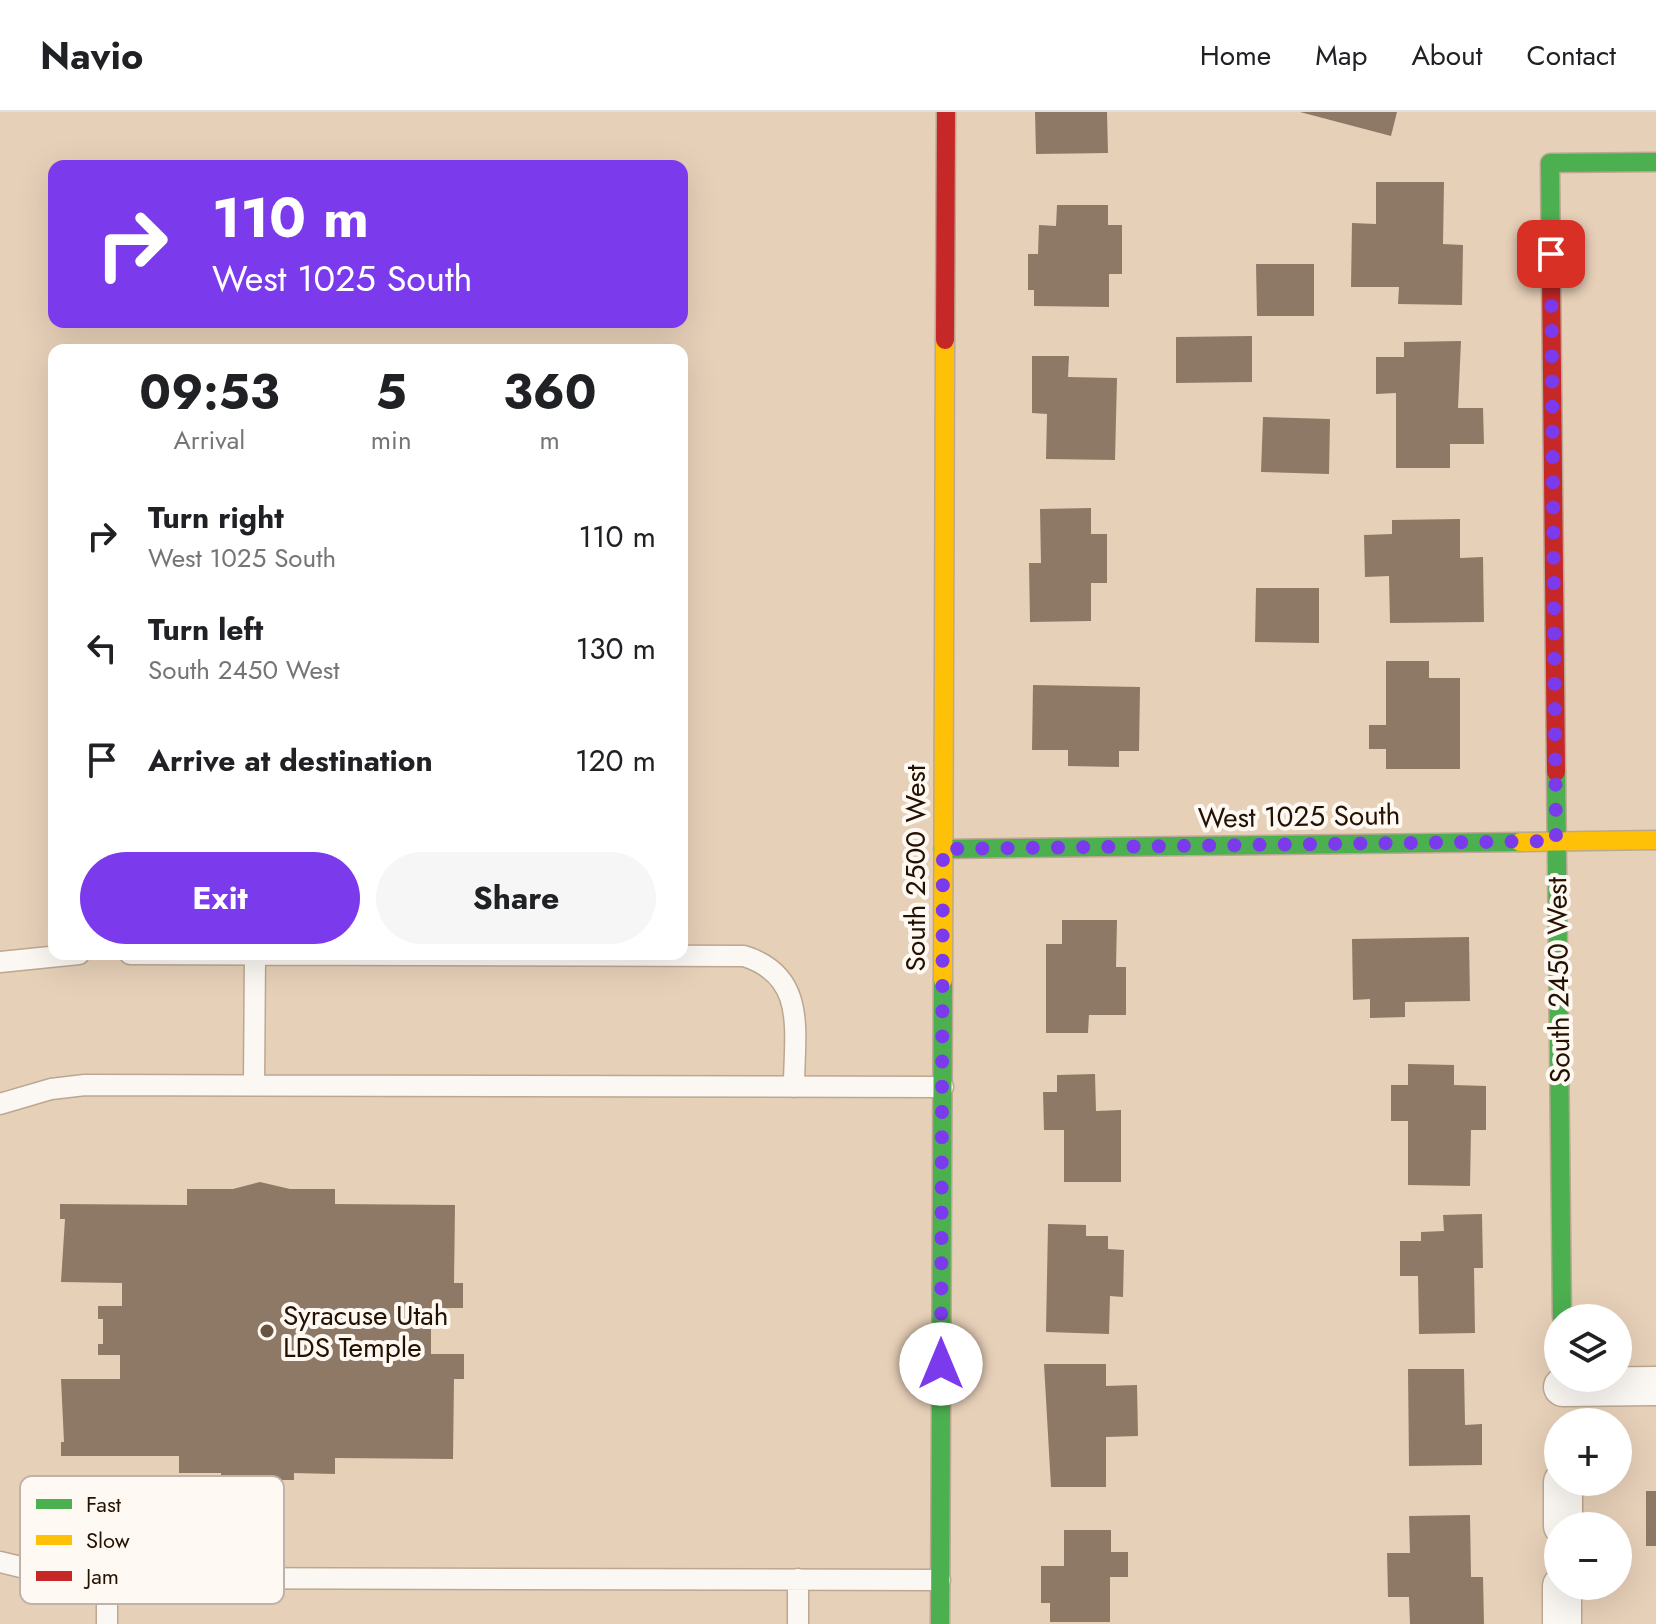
<!DOCTYPE html>
<html lang="en">
<head>
<meta charset="utf-8">
<style>
	body { margin:0; font-family:Jost,sans-serif; background:#f6f6f6; color:#202124; height:100vh; display:flex; flex-direction:column; font-size:30px; white-space:nowrap }
	* { box-sizing:border-box; margin:0 }
	p { font-size:26px; color:#757577 }
	.icon { flex:none; width:44px; height:44px; fill:none; stroke:currentColor; stroke-width:2; stroke-linecap:round; stroke-linejoin:round }
	.map { position:relative; flex:1; overflow:hidden }
	.panel { position:absolute; left:48px; top:232px; width:640px; height:616px; display:flex; flex-direction:column; background:#fff; border-radius:16px; box-shadow:0 8px 32px #0002 }
	.panel>* { flex:none }
	.guide { position:absolute; left:48px; top:48px; width:640px; height:168px; border-radius:16px; box-shadow:0 8px 32px #0002; background:#7c3aed; color:#fff; overflow:hidden }
	.buttons { position:absolute; left:1544px; top:1192px; display:grid; gap:16px }
	.buttons a { display:grid; place-items:center; width:88px; height:88px; border-radius:50%; background:#fff; box-shadow:0 8px 32px #0002; font-size:40px }
	.pin { position:absolute; display:grid; place-items:center; width:68px; height:68px; color:#fff; margin:-34px; border-radius:16px; box-shadow:0 4px 12px #0006 }
	.me { position:absolute; width:88px; margin:-44px; rotate:0deg; stroke-linejoin:round; filter:drop-shadow(0 0 6px #0008) }
	.turn { display:flex; align-items:center; gap:28px; height:168px; padding:0 32px; font-size:36px }
	.turn .icon { width:104px; height:104px; stroke-width:2.5 }
	.turn b { display:block; font-size:56px; line-height:68px }
	.eta { display:flex; justify-content:space-evenly; align-items:center; height:136px; text-align:center }
	.eta b { font-size:48px; font-weight:700; line-height:56px }
	.cta { display:flex; gap:16px; margin-top:auto; padding:16px 32px }
	.cta a { flex:1; height:92px; border-radius:48px; background:#7c3aed; color:#fff; font-size:32px; font-weight:700; line-height:92px; text-align:center }
	.cta a+a { background:#f6f6f6; color:#202124 }
	ul { padding:0; list-style:none }
	li { display:flex; align-items:center; gap:24px; height:112px; padding:0 32px }
	li div { flex:1 }
	li b { display:block; font-size:30px }
	li em { font-style:normal }
	header { display:flex; align-items:center; gap:48px; box-sizing:border-box; height:112px; padding:0 40px; background:#fff; border-bottom:2px solid #e0e0e0 }
	header strong { font-size:38px }
	nav { display:flex; gap:44px; margin-inline-start:auto; font-size:28px }
	.map>svg:first-child { display:block }
	.building { fill:#8d7966 }
	.lines { fill:none; stroke-linecap:round; stroke-linejoin:round }
	.lane-casing { stroke:#bba792; stroke-width:23 }
	.street-casing { stroke:#bba792; stroke-width:41 }
	.fast-casing { stroke:#bba792; stroke-width:21 }
	.slow-casing { stroke:#bba792; stroke-width:21 }
	.jam-casing { stroke:#bba792; stroke-width:21 }
	.lane { stroke:#fbf8f4; stroke-width:20 }
	.street { stroke:#fbf8f4; stroke-width:38 }
	.fast { stroke:#4caf50; stroke-width:18 }
	.slow { stroke:#ffc107; stroke-width:18 }
	.jam { stroke:#c62828; stroke-width:18 }
	.route { stroke:#7c3aed; stroke-width:14; stroke-dasharray:0 25.2 }
	.poi-dot { fill:#685440; stroke:#fff9f4; stroke-width:3 }
	.labels { text-anchor:middle; stroke-width:8; stroke-linejoin:round; paint-order:stroke }
	.street-label { font-size:28px; fill:#241100; stroke:#fff9f4 }
	.poi-label { font-size:28px; fill:#241100; stroke:#fff9f4; text-anchor:start }
	.key { fill:#fff9f4; stroke:#bdb3ab; stroke-width:2 }
	.key-label { font-size:22px; fill:#241100 }
</style>
</head>
<body>
<header>
<strong>Navio</strong>
<nav><a>Home</a><a>Map</a><a>About</a><a>Contact</a></nav>
</header>
<div class="map">
<svg width="1656" height="1512" viewBox="0 0 1656 1512">
	<rect width="100%" height="100%" fill="#e7d0b8"/>
	<!-- building -->
	<path class="building" d="M1035,0H1107L1108,41L1036,42Z
		M1300,0H1397L1391,24Z
		M1376,70H1444L1443,132L1463,133L1462,193L1398,192L1399,175H1351L1352,111L1376,112Z
		M1057,93H1108V113H1122V162H1109V195L1034,194V178H1028V142H1038L1039,113L1056,114Z
		M1256,152H1314V204H1257Z
		M1252,224V270L1176,271V225Z
		M1461,229L1458,296H1483L1484,332H1450V356H1396V281L1376,282V245H1404V230Z
		M1032,244H1069L1068,265L1117,266L1115,348L1046,347L1047,302L1032,301Z
		M1263,305L1330,307L1329,362L1261,360Z
		M1091,396V422H1107V471H1091V509L1030,510L1029,451H1041L1040,397Z
		M1460,407V446L1483,445L1484,510L1390,511L1389,464L1365,465L1364,423L1392,422V408Z
		M1256,476H1319V531L1255,530Z
		M1386,549H1429V566H1460V657H1386V637H1369V613H1386Z
		M1033,573L1140,575L1139,639H1119V655L1068,654V638H1032Z
		M1062,808H1117L1116,855H1126V903H1089L1088,921H1046V832H1062Z
		M1469,825L1470,889L1405,890V905L1370,906V887L1353,888L1352,827Z
		M1408,952L1454,953V973L1486,974V1018H1471L1470,1074L1408,1073V1009H1391V973H1408Z
		M1095,962L1096,999L1121,998V1070H1064V1018H1044L1043,980H1057V963Z
		M260,1070L290,1077H335V1092L455,1093L454,1171H463V1196H431V1242H464V1267H454L453,1347L335,1346V1362L294,1361V1368H221V1361H179V1344H61V1330H64L61,1267H120V1243H98V1232H103V1207H98V1194H122V1171L61,1170L65,1107H60V1092L187,1093V1077H233Z
		M1482,1102L1483,1156H1474L1475,1221L1419,1222L1418,1164H1400V1129H1421V1120L1444,1119L1443,1103Z
		M1048,1112L1086,1113V1124H1108V1137L1124,1138L1123,1185L1110,1184L1109,1222L1046,1220Z
		M1044,1252H1106V1274L1137,1273L1138,1324L1106,1325V1375H1051Z
		M1408,1257H1464L1465,1313L1482,1312V1353L1409,1354Z
		M1646,1379H1656V1434H1646Z
		M1470,1403L1471,1465H1483L1484,1512H1410L1409,1485H1388L1387,1441H1410L1409,1404Z
		M1064,1418H1111V1440H1128V1465H1110V1510H1050V1491H1041V1454H1064Z"/>
	<g class="lines">
		<!-- lane casing -->
		<g class="lane-casing">
			<path id="lane" d="M130,842L744,844C808,864 794,921 794,975
				M0,850L79,842
				M254,973L255,842
				M0,992L51,977L85,973L943,975
				M0,1450L54,1463L107,1466L940,1468
				M107,1466V1512
				M798,1467V1512"/>
		</g>
		<!-- street casing -->
		<g class="street-casing">
			<path id="street" d="M1563,1275L1656,1274
				M1563,1414V1370
				M1562,1512V1474"/>
		</g>
		<!-- fast casing -->
		<g class="fast-casing">
			<path id="fast" d="M1551,164L1550,51L1656,50
				M1556,660L1562,1206
				M943,737L1520,730
				M940,1512L943,868"/>
		</g>
		<!-- slow casing -->
		<g class="slow-casing">
			<path id="slow" d="M1520,730L1656,728
				M943,868L945,228"/>
		</g>
		<!-- jam casing -->
		<g class="jam-casing">
			<path id="jam" d="M1551,164L1556,660
				M945,228L946,0"/>
		</g>
		<!-- lane -->
		<use href="#lane" class="lane"/>
		<!-- street -->
		<use href="#street" class="street"/>
		<!-- fast -->
		<use href="#fast" class="fast"/>
		<!-- slow -->
		<use href="#slow" class="slow"/>
		<!-- jam -->
		<use href="#jam" class="jam"/>
	</g>
	<g class="lines">
		<!-- route -->
		<path class="route" d="M941,1252L943,737L1556,729L1551,142"/>
	</g>
	<!-- markers -->
	<circle class="poi-dot" cx="267" cy="1219" r="8"/>
	<g class="labels">
		<!-- street labels -->
		<g class="street-label">
			<text transform="translate(1299 704) rotate(-1)" y="10">West 1025 South</text>
			<text transform="translate(915 756) rotate(-90)" y="10">South 2500 West</text>
			<text transform="translate(1558 868) rotate(-91)" y="10">South 2450 West</text>
		</g>
		<!-- poi labels -->
		<g class="poi-label">
			<text x="283" y="1213">Syracuse Utah<tspan x="283" dy="32">LDS Temple</tspan></text>
		</g>
	</g>
	<!-- legend -->
	<rect x="20" y="1364" width="264" height="128" rx="12" class="key"/>
	<rect x="36" y="1387" width="36" height="10" fill="#4caf50"/>
	<rect x="36" y="1423" width="36" height="10" fill="#ffc107"/>
	<rect x="36" y="1459" width="36" height="10" fill="#c62828"/>
	<g class="key-label">
		<text x="86" y="1400">Fast</text>
		<text x="86" y="1436">Slow</text>
		<text x="86" y="1472">Jam</text>
	</g>
</svg>
<div class="buttons">
<a><svg class="icon" aria-label="layers" viewBox="0 0 24 24"><path d="M12 4l9 5-9 5-9-5zM3 14l9 5 9-5"/></svg></a>
<a>+</a>
<a>−</a>
</div>
<div class="pin" style="left:1551px;top:142px;background:#d93025"><svg class="icon" aria-label="arrive" viewBox="0 0 24 24"><path d="M6 21V4h12l-3 4 3 4H6"/></svg></div>
<svg class="me" style="left:941px;top:1252px" viewBox="-20 -20 40 40"><circle r="19" fill="#fff"/><path d="M0-13L10 11 0 6-10 11z" fill="#7c3aed"/></svg>
<div class="guide">
<div class="turn"><svg class="icon" aria-label="right" viewBox="0 0 24 24"><path d="M7 20v-9h11M14 6l5 5-5 5"/></svg><div><b>110 m</b>West 1025 South</div></div>
</div>
<section class="panel">
<div class="eta">
<div><b>09:53</b><p>Arrival</p></div>
<div><b>5</b><p>min</p></div>
<div><b>360</b><p>m</p></div>
</div>
<ul>
<li><svg class="icon" aria-label="right" viewBox="0 0 24 24"><path d="M7 20v-9h11M14 6l5 5-5 5"/></svg><div><b>Turn right</b><p>West 1025 South</p></div><em>110 m</em></li>
<li><svg class="icon" aria-label="left" viewBox="0 0 24 24"><path d="M17 20v-9H6M10 6l-5 5 5 5"/></svg><div><b>Turn left</b><p>South 2450 West</p></div><em>130 m</em></li>
<li><svg class="icon" aria-label="arrive" viewBox="0 0 24 24"><path d="M6 21V4h12l-3 4 3 4H6"/></svg><div><b>Arrive at destination</b></div><em>120 m</em></li>
</ul>
<div class="cta"><a>Exit</a><a>Share</a></div>
</section>
</div>
</body>
</html>
